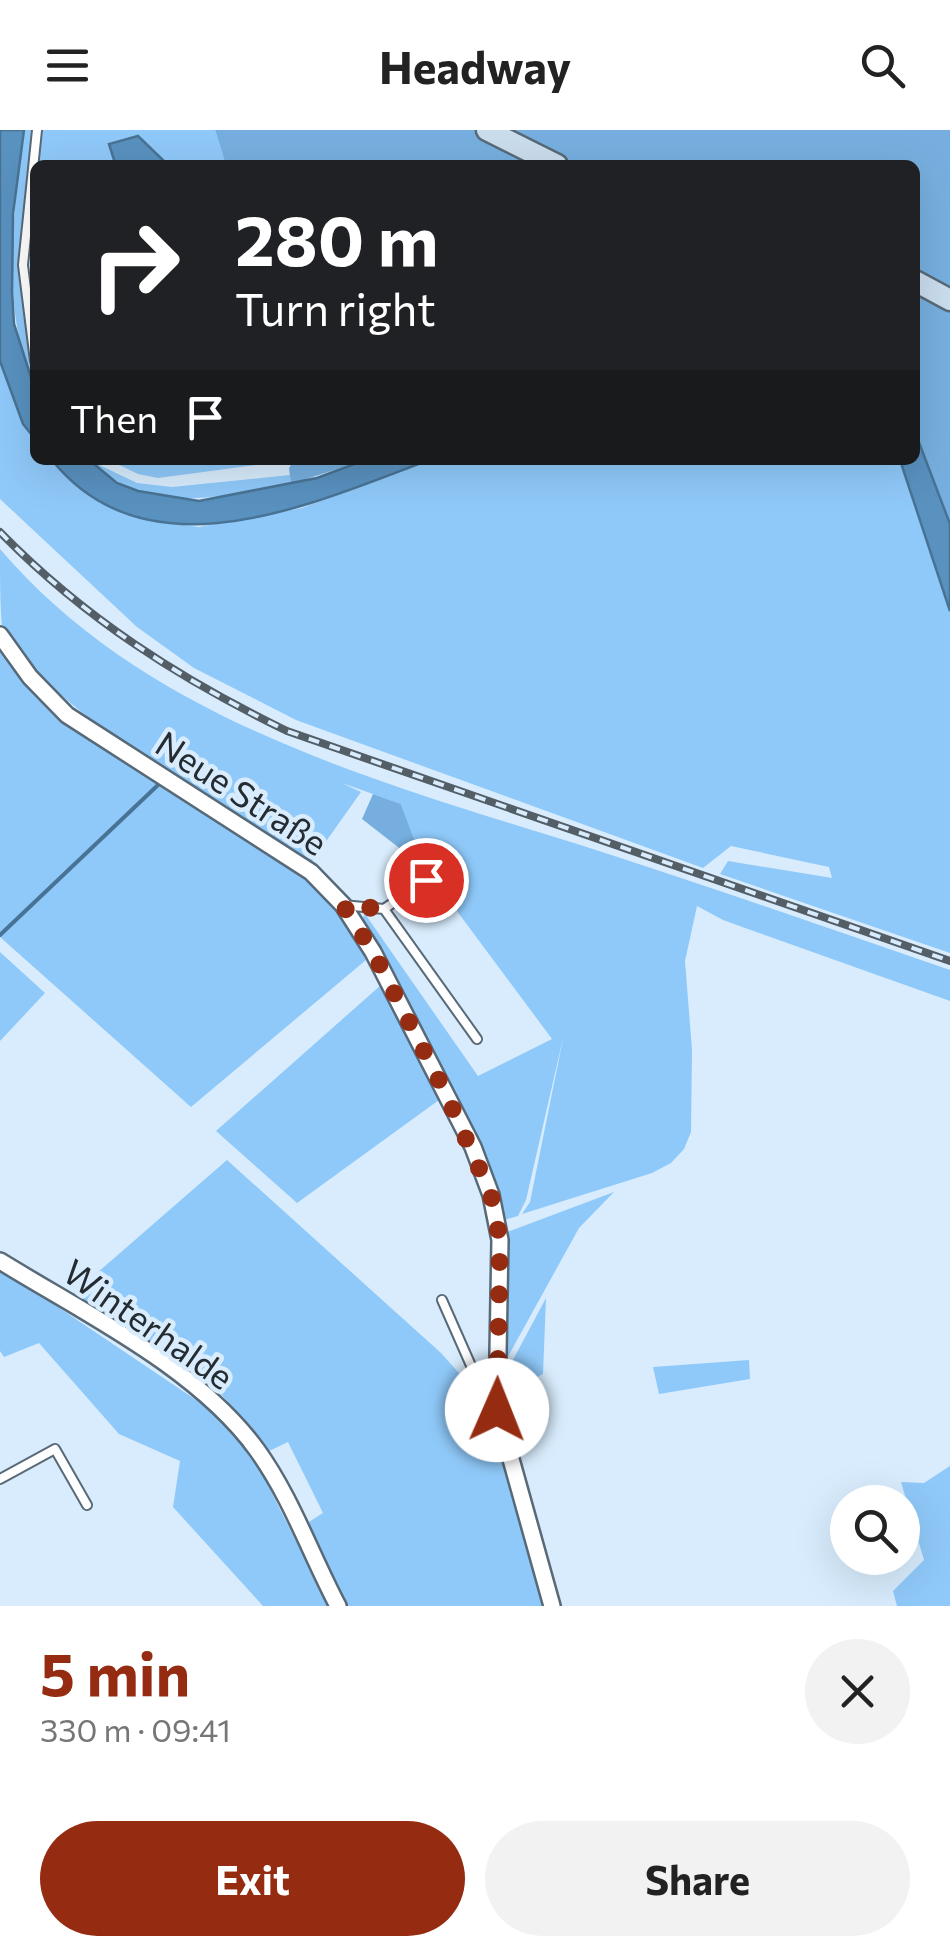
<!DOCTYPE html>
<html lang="en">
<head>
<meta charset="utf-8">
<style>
	body { margin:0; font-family:Commissioner,sans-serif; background:#f2f2f2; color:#222; height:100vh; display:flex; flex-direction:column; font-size:38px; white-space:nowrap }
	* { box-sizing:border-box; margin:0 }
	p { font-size:32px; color:#767676 }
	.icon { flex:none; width:55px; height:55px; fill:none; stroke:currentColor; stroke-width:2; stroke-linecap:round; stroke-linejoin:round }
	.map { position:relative; height:1476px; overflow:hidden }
	.panel { display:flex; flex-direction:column; background:#fff; flex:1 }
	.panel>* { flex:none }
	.banner { position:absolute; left:30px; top:30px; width:890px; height:305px; border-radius:15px; box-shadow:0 10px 40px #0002; background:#202124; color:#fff; overflow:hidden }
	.controls { position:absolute; left:830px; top:1355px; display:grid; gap:20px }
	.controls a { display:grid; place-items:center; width:90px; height:90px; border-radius:50%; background:#fff; box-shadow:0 10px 40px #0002; font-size:50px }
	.pin { position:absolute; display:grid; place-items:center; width:85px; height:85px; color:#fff; margin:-42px; border:5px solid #fff; border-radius:50%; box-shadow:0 2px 10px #0007 }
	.me { position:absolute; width:110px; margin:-55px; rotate:1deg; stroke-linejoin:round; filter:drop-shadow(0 0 8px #0008) }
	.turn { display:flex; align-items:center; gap:35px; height:210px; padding:0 40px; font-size:45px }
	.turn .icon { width:130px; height:130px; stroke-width:2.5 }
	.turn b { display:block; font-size:70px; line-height:85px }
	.then { display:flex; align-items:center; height:95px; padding:0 40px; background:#0003; gap:20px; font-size:38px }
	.round { display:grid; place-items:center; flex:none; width:105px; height:105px; border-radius:52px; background:#f2f2f2 }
	.overview { display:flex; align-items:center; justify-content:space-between; height:170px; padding:0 40px }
	h1 { font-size:60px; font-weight:700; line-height:75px; color:#952c12 }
	.primary-button { display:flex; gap:20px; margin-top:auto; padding:20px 40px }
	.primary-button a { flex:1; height:115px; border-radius:60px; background:#952c12; color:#fff; font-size:40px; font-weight:700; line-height:115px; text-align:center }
	.primary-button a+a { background:#f2f2f2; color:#222 }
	header { display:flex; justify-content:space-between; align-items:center; height:130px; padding:0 40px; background:#fff; font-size:45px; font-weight:700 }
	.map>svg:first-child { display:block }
	.green { fill:#8fc9f9 }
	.forest { fill:#76afdf }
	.water { fill:#5991bf; stroke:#497395; stroke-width:2.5 }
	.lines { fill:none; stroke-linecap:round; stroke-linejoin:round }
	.stream { stroke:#497395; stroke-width:4 }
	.lane-casing { stroke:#586978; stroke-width:12 }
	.street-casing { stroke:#586978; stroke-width:20 }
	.secondary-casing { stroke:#586978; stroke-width:25 }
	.lane { stroke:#fff; stroke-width:8 }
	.street { stroke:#fff; stroke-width:15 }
	.secondary { stroke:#cadded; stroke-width:20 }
	.rail-casing { stroke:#535e67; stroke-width:8 }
	.rail { stroke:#d8ecfd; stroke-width:4; stroke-dasharray:11; stroke-linecap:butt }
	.route { stroke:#952c12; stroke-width:18; stroke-dasharray:0 32.4 }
	.labels { text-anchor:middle; stroke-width:9; stroke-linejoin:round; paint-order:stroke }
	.street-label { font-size:35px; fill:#242c32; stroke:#d8ecfd }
</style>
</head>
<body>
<header><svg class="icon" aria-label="menu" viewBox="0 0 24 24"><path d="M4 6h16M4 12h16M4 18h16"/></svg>Headway<svg class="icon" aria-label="search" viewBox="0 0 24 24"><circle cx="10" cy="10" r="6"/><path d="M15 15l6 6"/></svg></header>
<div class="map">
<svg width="950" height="1476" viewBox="0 0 950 1476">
	<rect width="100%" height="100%" fill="#d8ecfd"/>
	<!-- green -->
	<path class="green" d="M24,0H34L20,134L35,260C0,177 13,87 24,0Z
		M41,0H215L226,35H37Z
		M0,231C10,262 35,301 35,330H52L86,361L162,392L199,397L302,378L429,330H899L950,479V823L720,744L728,731L832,748L829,737L731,716L703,738L296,590L194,538L137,497L0,369Z
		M89,330L137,353L172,357L290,345L291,354C220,367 147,387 89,330Z
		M109,330H294L158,348L138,344Z
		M0,419C149,594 388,654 599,721C717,759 833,800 950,840V871L723,790L697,776L685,831L692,920L691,1002L684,1019L671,1033L652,1043L522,1084L530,1072L564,904L526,1070L518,1086L504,1090L476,1015L421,897L362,789L365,784L478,946L552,909L425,738L401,674L342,653L361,662L310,734C228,677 44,581 2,495C0,477 0,439 0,419Z
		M0,515L66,590L307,751L341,786L366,830L191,977L0,807Z
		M0,822L45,863L0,911Z
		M381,855L439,970L297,1073L216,1001Z
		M227,1030L441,1223L475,1261L493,1291L547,1476H346L304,1395L323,1383L288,1312L269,1321L215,1257L74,1163Z
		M614,1062L579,1098L506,1230L507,1102Z
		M0,1138L208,1278L252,1324L329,1476H263L173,1377L180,1331L119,1304L39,1213L4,1227L0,1221Z
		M546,1168L543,1244L504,1264L506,1243Z
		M749,1230L750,1249L659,1264L653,1237Z
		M950,1336V1476H897L893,1461L924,1430L901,1352L924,1353Z"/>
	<!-- forest -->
	<path class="forest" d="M215,0H950V393L915,302V35H226Z
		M294,330H365L291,354L289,338Z
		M373,664L401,674L425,738L362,689Z"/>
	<!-- water -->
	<path class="water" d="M0,0H24L13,84L12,161L14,194L35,260V309L23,294L0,231Z
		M138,6L168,35L115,33L109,14Z
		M915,302L950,394V481L900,330H915Z
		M52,330H89L117,353L138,361L199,371L317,348L365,330H429C314,373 148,450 52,330Z"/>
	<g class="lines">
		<!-- stream -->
		<path class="stream" d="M0,805L158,655"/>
		<!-- lane casing -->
		<g class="lane-casing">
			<path id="lane" d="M35,231L23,135L37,0
				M343,775L384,779L477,909
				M384,779L426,750
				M442,1170L480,1256L496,1278
				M0,1349L55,1319L87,1375"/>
		</g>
		<!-- street casing -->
		<g class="street-casing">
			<path id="street" d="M0,505L30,547L67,585L311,742L343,775L373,822L473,1017L491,1065L500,1110L497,1279L552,1476
				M0,1131C84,1183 198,1238 257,1320C291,1367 311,1425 338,1476"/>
		</g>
		<!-- secondary casing -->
		<g class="secondary-casing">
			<path id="secondary" d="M487,0L557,35
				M915,151L950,170"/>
		</g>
		<!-- lane -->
		<use href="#lane" class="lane"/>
		<!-- street -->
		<use href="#street" class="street"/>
		<!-- secondary -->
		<use href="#secondary" class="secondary"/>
		<!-- rail casing -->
		<g class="rail-casing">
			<path id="rail" d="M0,402C84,488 180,549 287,601L950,831"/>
		</g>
		<!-- rail -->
		<use href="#rail" class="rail"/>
	</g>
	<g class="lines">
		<!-- route -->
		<path class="route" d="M426,750L384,779L343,775L373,822L445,962L491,1065L500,1110L497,1280"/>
	</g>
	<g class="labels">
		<!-- street labels -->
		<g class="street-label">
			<text transform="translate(241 664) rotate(33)" y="12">Neue Straße</text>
			<text transform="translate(148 1195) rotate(35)" y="12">Winterhalde</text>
		</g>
	</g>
</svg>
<div class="controls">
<a><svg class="icon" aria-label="search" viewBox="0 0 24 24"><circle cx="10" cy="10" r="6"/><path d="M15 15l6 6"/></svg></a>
</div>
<div class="pin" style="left:426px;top:750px;background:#d93025"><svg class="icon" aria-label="arrive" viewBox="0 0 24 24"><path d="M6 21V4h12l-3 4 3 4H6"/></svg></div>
<svg class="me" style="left:497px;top:1280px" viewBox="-20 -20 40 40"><circle r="19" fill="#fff"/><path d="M0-13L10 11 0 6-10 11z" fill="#952c12"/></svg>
<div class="banner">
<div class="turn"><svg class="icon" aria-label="right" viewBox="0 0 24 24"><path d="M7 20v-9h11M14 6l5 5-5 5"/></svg><div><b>280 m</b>Turn right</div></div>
<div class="then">Then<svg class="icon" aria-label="arrive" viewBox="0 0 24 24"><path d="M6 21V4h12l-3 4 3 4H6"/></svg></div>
</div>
</div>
<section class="panel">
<div class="overview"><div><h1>5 min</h1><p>330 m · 09:41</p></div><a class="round"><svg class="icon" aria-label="close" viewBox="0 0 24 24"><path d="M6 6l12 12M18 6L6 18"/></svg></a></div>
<div class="primary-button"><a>Exit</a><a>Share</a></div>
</section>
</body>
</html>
